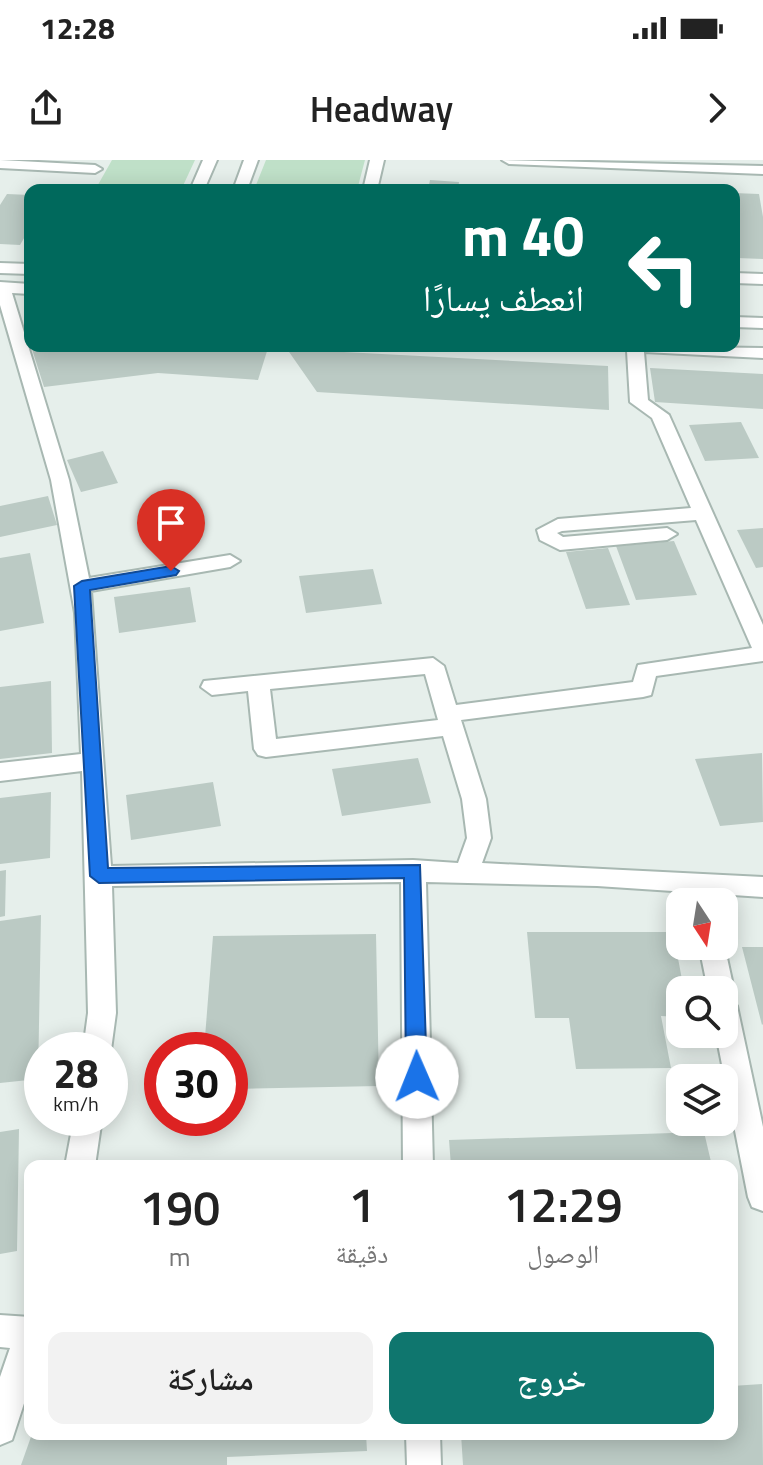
<!DOCTYPE html>
<html lang="ar">
<head>
<meta charset="utf-8">
<style>
	body { margin:0; font-family:"Titillium Web","Noto Naskh Arabic",sans-serif; background:#f2f2f2; color:#222; direction:rtl; height:100vh; display:flex; flex-direction:column; font-size:30px; white-space:nowrap }
	* { box-sizing:border-box; margin:0 }
	p { font-size:26px; color:#767676 }
	.icon { flex:none; width:44px; height:44px; fill:none; stroke:currentColor; stroke-width:2; stroke-linecap:round; stroke-linejoin:round }
	.map { position:relative; flex:1; overflow:hidden; direction:ltr }
	.side { position:absolute; left:24px; top:1000px; width:714px; height:280px; display:flex; flex-direction:column; background:#fff; border-radius:16px; box-shadow:0 4px 20px #0003; direction:rtl }
	.side>* { flex:none }
	.banner { position:absolute; left:24px; top:24px; width:716px; height:168px; border-radius:16px; box-shadow:0 4px 20px #0003; direction:rtl; background:#00695c; color:#fff; overflow:hidden }
	.needle { width:52px; rotate:168deg }
	.tools { position:absolute; left:666px; top:728px; display:grid; gap:16px }
	.tools a { display:grid; place-items:center; width:72px; height:72px; border-radius:16px; background:#fff; box-shadow:0 4px 20px #0003; font-size:40px }
	.speed { position:absolute; left:24px; top:872px; display:flex; gap:16px; font-size:40px; font-weight:700; text-align:center }
	.speed>* { display:grid; place-content:center; width:104px; height:104px; border-radius:50%; background:#fff; box-shadow:0 4px 20px #0003; line-height:1 }
	.speed small { font-size:20px; font-weight:400 }
	.speed .limit { border:12px solid #d22; background:#fff; color:#111 }
	.pin { position:absolute; display:grid; place-items:center; width:68px; height:68px; color:#fff; margin:-82px -34px; border-radius:50% 50% 50% 0; rotate:-45deg; box-shadow:0 0 8px #0007 }
	.pin .icon { rotate:45deg }
	.me { position:absolute; width:88px; margin:-44px; rotate:359deg; stroke-linejoin:round; filter:drop-shadow(0 0 6px #0008) }
	.turn { display:flex; align-items:center; gap:28px; height:168px; padding:0 24px; font-size:36px }
	.turn .icon { width:104px; height:104px; stroke-width:2.5 }
	.turn b { display:block; font-size:56px; line-height:68px }
	.eta { display:flex; justify-content:space-evenly; align-items:center; height:136px; text-align:center }
	.eta b { font-size:48px; font-weight:600; line-height:56px }
	.button { display:flex; gap:16px; margin-top:auto; padding:16px 24px }
	.button a { flex:1; height:92px; border-radius:16px; background:#0f766e; color:#fff; font-size:32px; font-weight:600; line-height:92px; text-align:center }
	.button a+a { background:#f2f2f2; color:#222 }
	.status { display:flex; justify-content:space-between; align-items:center; height:56px; padding:0 40px; background:#fff; direction:ltr }
	.status svg { height:22px; fill:currentColor }
	header { display:flex; justify-content:space-between; align-items:center; height:104px; padding:0 24px; background:#fff; font-size:36px; font-weight:600 }
	.map>svg:first-child { display:block }
	.green { fill:#bfe0c8 }
	.building { fill:#bbcac4 }
	.lines { fill:none; stroke-linecap:round; stroke-linejoin:round }
	.minor-casing { stroke:#a8b8b2; stroke-width:4 }
	.minor { fill:#fff; fill-rule:evenodd }
	.route { fill:#1a73e8; stroke:#114b97; stroke-width:2 }
</style>
</head>
<body>
<div class="status"><b>12:28</b><svg viewBox="0 0 49 12"><path d="M0 12V9h3v3zM5 12V6h3v6zM10 12V3h3v9zM15 12V0h3v12zM26 1h20v11H26zM47 4h2v5h-2z"/></svg></div>
<header><svg class="icon" aria-label="forward" viewBox="0 0 24 24"><path d="M9 5l7 7-7 7"/></svg>Headway<svg class="icon" aria-label="share" viewBox="0 0 24 24"><path d="M12 15V3M7 8l5-5 5 5M5 13v7h14v-7"/></svg></header>
<div class="map">
<svg width="763" height="1305" viewBox="0 0 763 1305">
	<rect width="100%" height="100%" fill="#e6efeb"/>
	<!-- green -->
	<path class="green" d="M112,0H195L181,30H95Z
		M266,0H365L357,30H254Z"/>
	<!-- building -->
	<path class="building" d="M430,20L459,22L458,30H428Z
		M734,33L759,34L763,57V99L737,98Z
		M7,34L30,35V68L20,85L0,84V45Z
		M31,186H238L268,188L258,220L158,213L44,227Z
		M287,189L608,206L609,250L317,232Z
		M650,208L763,214V249L655,242Z
		M741,262L759,298L705,301L689,265Z
		M103,291L118,323L81,332L67,300Z
		M48,336L57,365L0,377V346Z
		M763,368V407L756,408L737,370Z
		M674,381L697,435L636,440L616,386Z
		M608,388L630,445L586,449L566,392Z
		M30,393L44,463L0,471V398Z
		M373,409L382,444L306,453L299,416Z
		M190,427L196,462L119,473L114,437Z
		M51,521L52,593L0,599V527Z
		M762,593L763,662L720,666L695,599Z
		M418,598L431,643L342,656L332,609Z
		M213,622L221,666L131,680L126,635Z
		M51,632L50,698L0,704V638Z
		M6,710L5,756L0,757V711Z
		M41,755L38,919L0,923V761Z
		M527,772H673L684,830H680V857L661,856L671,908L576,909L569,858H535Z
		M376,774L379,926L230,929V890H204L213,776Z
		M742,787H763V864L762,865Z
		M19,969L17,1091L0,1094V972Z
		M704,972L712,1006H451L449,980Z
		M762,1224L763,1305H463L461,1274H732V1226Z
		M32,1274H366L367,1291L227,1297V1305H21Z"/>
	<g class="lines">
		<!-- minor casing -->
		<g class="minor-casing">
			<path id="minor" d="M0,0L95,5L102,9L95,13L0,8Z
				M203,0H217L204,30H190Z
				M244,0H258L247,30H233Z
				M370,0H384L377,30H363Z
				M502,0L763,6V14L509,4Z
				M0,103L30,104V114L0,113Z
				M734,113L763,114V124L734,123Z
				M0,122L30,124V134L12,133L69,320L89,418L230,395L240,401L230,407L91,431L111,706L413,700L458,703L467,678L462,639L443,576L266,597L258,595L254,589L248,531L212,535L201,527L204,521L433,498L444,506L456,545L633,522L638,505L752,488L696,360L562,371L557,373L563,377L667,368L677,374L667,380L560,390L540,380L537,370L558,359L691,348L652,258L630,242L627,191L621,186L763,188V198L644,192L648,240L669,255L763,465V501L656,516L651,535L643,537L461,560L486,639L491,678L482,703L763,717V737L597,726L426,722L433,1006H403L401,722L112,726L116,853L111,890H83L88,853L82,611L0,621V603L81,594L75,453L51,320L0,145ZM425,514L438,560L276,579L270,529Z
				M734,157L763,158V168L734,167Z
				M724,784L734,830L731,837L737,846L763,967V1051L752,1047L748,1037L716,874H724V830H708L699,786Z
				M74,958H102L95,1006H65Z
				M0,1155L30,1157V1225L12,1280L0,1285V1217L10,1188L0,1187Z
				M406,1274H440L441,1305H407Z"/>
		</g>
		<!-- minor -->
		<use href="#minor" class="minor"/>
	</g>
	<!-- route -->
	<path class="route" d="M171,406L179,411L176,415L90,430L108,708L420,705L427,917L424,924L417,927L409,924L406,917L404,718L99,723L90,716L74,426L82,421Z"/>
</svg>
<div class="tools">
<a><svg class="needle" viewBox="-14 -14 28 28"><path d="M0-13l5 13h-10z" fill="#e53935"/><path d="M0 13l5-13h-10z" fill="#767676"/></svg></a>
<a><svg class="icon" aria-label="search" viewBox="0 0 24 24"><circle cx="10" cy="10" r="6"/><path d="M15 15l6 6"/></svg></a>
<a><svg class="icon" aria-label="layers" viewBox="0 0 24 24"><path d="M12 4l9 5-9 5-9-5zM3 14l9 5 9-5"/></svg></a>
</div>
<div class="speed"><div>28<small>km/h</small></div><div class="limit">30</div></div>
<div class="pin" style="left:171px;top:411px;background:#d93025"><svg class="icon" aria-label="arrive" viewBox="0 0 24 24"><path d="M6 21V4h12l-3 4 3 4H6"/></svg></div>
<svg class="me" style="left:417px;top:917px" viewBox="-20 -20 40 40"><circle r="19" fill="#fff"/><path d="M0-13L10 11 0 6-10 11z" fill="#1a73e8"/></svg>
<div class="banner">
<div class="turn"><svg class="icon" aria-label="left" viewBox="0 0 24 24"><path d="M17 20v-9H6M10 6l-5 5 5 5"/></svg><div><b>40 m</b>انعطف يسارًا</div></div>
</div>
<section class="side">
<div class="eta">
<div><b>12:29</b><p>الوصول</p></div>
<div><b>1</b><p>دقيقة</p></div>
<div><b>190</b><p>m</p></div>
</div>
<div class="button"><a>خروج</a><a>مشاركة</a></div>
</section>
</div>
</body>
</html>
